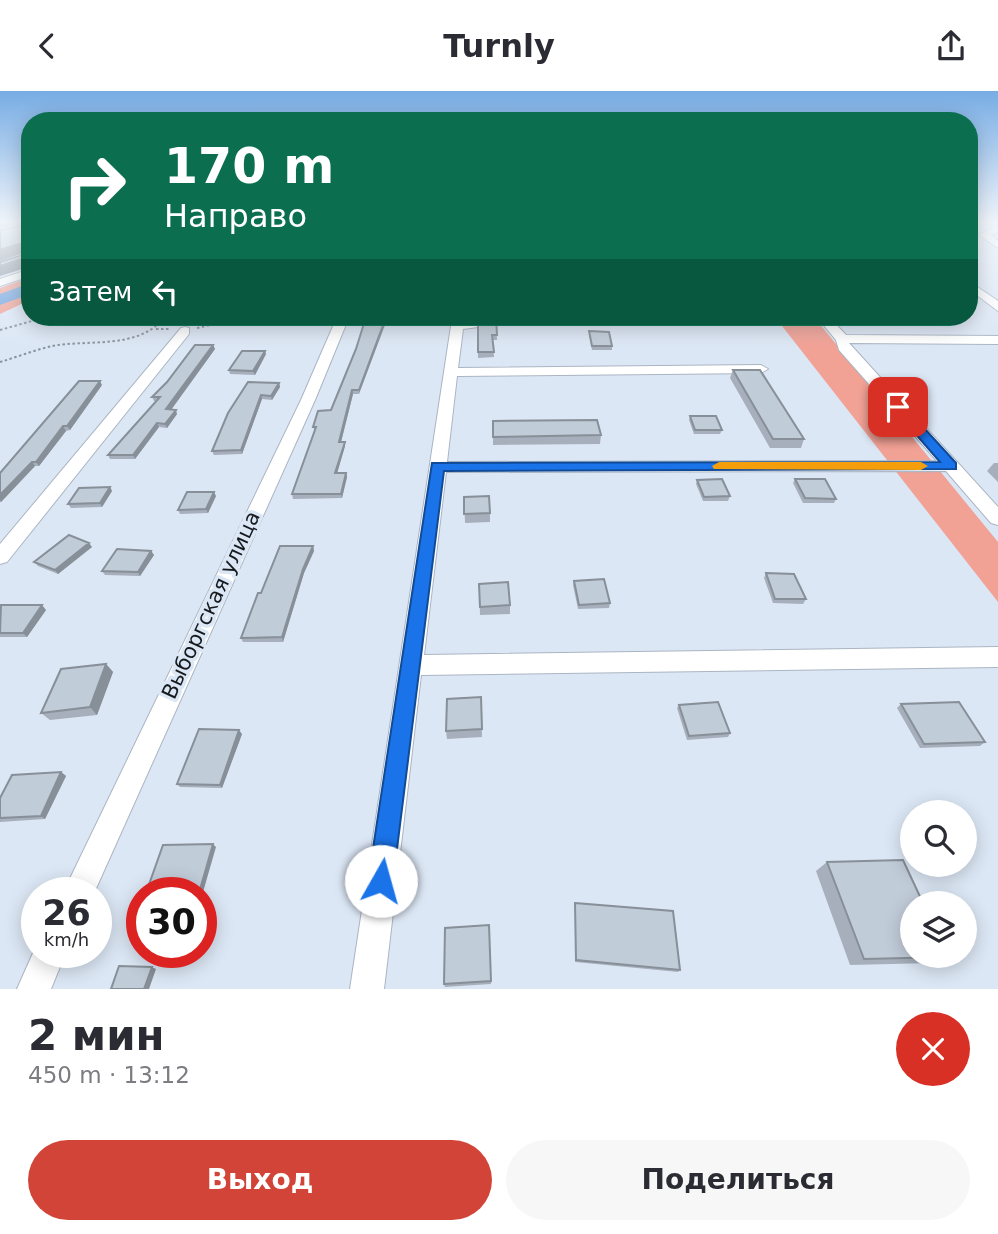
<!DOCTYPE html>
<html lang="ru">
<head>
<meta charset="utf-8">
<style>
	body { margin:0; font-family:"DejaVu Sans",sans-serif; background:#f7f7f7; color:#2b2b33; height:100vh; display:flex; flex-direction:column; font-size:26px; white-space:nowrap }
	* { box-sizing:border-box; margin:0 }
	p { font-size:23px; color:#7c7c81 }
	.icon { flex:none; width:38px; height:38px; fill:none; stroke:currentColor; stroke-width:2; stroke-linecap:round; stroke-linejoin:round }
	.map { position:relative; height:898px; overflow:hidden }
	.sheet { display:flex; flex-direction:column; background:#fff; flex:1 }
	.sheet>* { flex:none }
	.banner { position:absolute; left:21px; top:21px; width:957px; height:214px; border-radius:28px; box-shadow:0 4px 18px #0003; background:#0b6e4f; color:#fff; overflow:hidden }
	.fabs { position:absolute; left:900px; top:709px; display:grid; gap:14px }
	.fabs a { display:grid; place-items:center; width:77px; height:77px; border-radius:50%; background:#fff; box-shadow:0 4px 18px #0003; font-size:35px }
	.speed { position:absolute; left:21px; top:786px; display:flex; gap:14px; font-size:35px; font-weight:700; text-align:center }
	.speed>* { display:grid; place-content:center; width:91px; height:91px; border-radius:50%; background:#fff; box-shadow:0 4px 18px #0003; line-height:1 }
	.speed small { font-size:18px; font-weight:400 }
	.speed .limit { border:10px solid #d22; background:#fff; color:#111 }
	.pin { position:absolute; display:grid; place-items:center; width:60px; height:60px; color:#fff; margin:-30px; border-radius:14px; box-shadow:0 4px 10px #0006 }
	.me { position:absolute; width:77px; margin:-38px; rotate:7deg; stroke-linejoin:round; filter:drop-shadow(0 0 5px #0008) }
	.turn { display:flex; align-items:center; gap:24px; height:147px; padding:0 28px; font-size:32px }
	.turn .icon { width:91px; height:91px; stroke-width:2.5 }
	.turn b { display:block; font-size:49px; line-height:60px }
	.then { display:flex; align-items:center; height:66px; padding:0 28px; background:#0003; gap:14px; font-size:26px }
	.round { display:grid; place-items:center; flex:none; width:74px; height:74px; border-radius:37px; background:#f7f7f7 }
	.summary { display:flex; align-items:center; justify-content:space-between; height:119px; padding:0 28px }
	h1 { font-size:42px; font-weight:600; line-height:52px }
	.primary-button { display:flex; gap:14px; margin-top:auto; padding:14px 28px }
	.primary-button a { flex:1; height:80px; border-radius:42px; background:#d14437; color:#fff; font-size:28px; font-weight:600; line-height:80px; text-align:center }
	.primary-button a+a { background:#f7f7f7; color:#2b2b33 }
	header { display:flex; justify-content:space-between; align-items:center; height:91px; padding:0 28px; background:#fff; font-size:32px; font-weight:600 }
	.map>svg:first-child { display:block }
	.green { fill:#f2a195 }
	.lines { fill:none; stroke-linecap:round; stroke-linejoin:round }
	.river { fill:#6da0dd; fill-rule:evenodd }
	.minor-casing { stroke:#abb5c2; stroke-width:2 }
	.path { stroke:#8b939d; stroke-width:2; stroke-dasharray:2.5 2.5; stroke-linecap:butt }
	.minor { fill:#fff; fill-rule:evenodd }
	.wall { fill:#a6afbb }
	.shaded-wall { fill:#878f98 }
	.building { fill:#c1ccd9; stroke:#878f98; stroke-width:2 }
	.route { fill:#1a73e8; stroke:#114b97; stroke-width:2 }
	.slow { fill:#f59e0b }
	.labels { text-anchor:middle; stroke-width:7; stroke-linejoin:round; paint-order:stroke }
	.street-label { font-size:21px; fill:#161a1f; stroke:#dce7f5 }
</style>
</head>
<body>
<header><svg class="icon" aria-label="back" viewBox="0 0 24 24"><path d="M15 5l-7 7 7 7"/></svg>Turnly<svg class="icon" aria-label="share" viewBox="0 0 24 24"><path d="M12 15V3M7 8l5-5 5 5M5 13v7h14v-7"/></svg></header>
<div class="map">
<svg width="998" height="898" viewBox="0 0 998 898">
	<rect width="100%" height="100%" fill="#dce7f5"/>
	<!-- green -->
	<path class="green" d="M30,186V209L0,223V197Z
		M775,226H814L998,451V511Z"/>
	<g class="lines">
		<!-- river -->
		<path class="river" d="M30,192V203L0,214V203Z"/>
		<!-- minor casing -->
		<g class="minor-casing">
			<path id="minor" d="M997,135L998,141L991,144L998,150V157L979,144Z
				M30,178V185L0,195V188Z
				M970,191L998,210V220L970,199Z
				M337,226H349L315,309L94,802H63L301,309Z
				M475,226H488L478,236L463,238L458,277L761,274L768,278L761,282L457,285L447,371L937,370L839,259L836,249L817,226H829L846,244L998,245V253L849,252L998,416V434L991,432L946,380L446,381L424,564L998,556V576L421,584L384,898H350L451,235Z
				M185,236L189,237V243L7,471L0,473V453L181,237Z
				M37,853V861H66L51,898H17Z"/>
		</g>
		<!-- path -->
		<path class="path" d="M197,237L247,226
			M156,238H170
			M0,239L46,226
			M0,271C17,266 35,259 52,255C90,248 138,259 165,226"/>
		<!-- minor -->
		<use href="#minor" class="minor"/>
	</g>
	<!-- wall -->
	<path class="wall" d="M496,226L497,249H493L494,266L478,267V233Z
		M589,240L612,255V259H592L589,244Z
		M213,254L215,258L171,319L177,323L167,337L159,336L135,368H110L108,364L156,310H154L152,306Z
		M356,258L359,303H353L341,351H345V355L337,382H346L347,386L342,407L293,408L292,403L315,340L313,336L331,319Z
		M266,263L255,284L230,283L229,279Z
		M733,279L804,348L801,357H770L730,287Z
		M279,292L280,296L272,309L262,308L242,363L214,364L212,360L228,322Z
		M102,294L70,339L66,340L39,375H35L1,411H0V382Z
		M690,325L722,339L720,343H694L689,329Z
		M493,330L601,344L600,353L493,354Z
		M994,372H998V391L987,380Z
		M795,388L836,408L834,412H803L793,392Z
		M697,389L730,405L728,410H703L696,393Z
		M110,396L112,400L102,416L71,417L68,413Z
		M216,405L208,422L180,423L178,419Z
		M464,406L490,422V431L465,432Z
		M313,455L314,460L304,482L283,551H243L241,547L261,502Z
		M92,456L58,483L38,475L34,471Z
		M151,460L154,464L140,485L105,484L102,480Z
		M766,482L806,508L803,513L773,512L764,487Z
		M574,490L610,512L609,517L578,518L573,494Z
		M479,493L510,514V523L480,524Z
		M0,515L46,519L27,546H0Z
		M106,573L113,581L97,624L50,629L41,622Z
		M481,606L482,646L447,648L446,640Z
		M901,613L985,651L980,655L920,657L897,617Z
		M679,614L730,642L728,646L687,649L677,617Z
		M242,643L222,697L180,696L177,693Z
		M61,681L66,685L45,728L0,731V707Z
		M827,771L948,866L932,872L850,874L816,780Z
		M575,812L680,879L678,881L575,871Z
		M489,834L491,893L445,896L444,893Z"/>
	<!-- shaded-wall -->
	<path class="shaded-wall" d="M0,131H30L0,137Z
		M25,151L29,160L0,170V159Z
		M24,167L29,176L0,185V175Z
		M386,226H388L359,303V299Z
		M213,254L215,258L168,323L166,318Z
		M265,260L266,263L255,284L253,280Z
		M100,290L102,294L70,339L67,335Z
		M279,292L280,296L272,309L271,305Z
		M352,299L353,303L340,355L339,351Z
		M261,304L262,308L242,363L241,359Z
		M176,319L177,323L167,337L165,333Z
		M157,332L159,336L135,368L133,364Z
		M63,335L66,340L39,375L36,371Z
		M345,351V355L336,386L335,382Z
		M32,371L35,375L1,411L0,409V404Z
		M346,382L347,386L342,407L341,403Z
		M110,396L112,400L102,416L100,412Z
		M214,401L216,405L208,422L206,418Z
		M89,452L92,456L58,483L55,479Z
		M313,455L314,460L304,482L283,551L282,546L303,478Z
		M151,460L154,464L140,485L138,481Z
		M42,514L46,519L27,546L23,542Z
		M106,573L113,581L97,624L90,616Z
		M239,639L242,643L222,697L220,694Z
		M61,681L66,685L45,728L41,725Z
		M213,753L216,756L201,808V802H199Z
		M152,876L156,878L149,898H144Z"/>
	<!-- building -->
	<path class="building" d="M27,131H30V169H28L24,167L0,175V171L26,163L28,153L25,151L0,159V139L26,134Z
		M366,226H386L359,299H352L339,351H345L335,382H346L341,403H292L316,336H313L318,320L331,319L356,258Z
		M486,226H496L497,244H492L494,261H478V233Z
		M589,240L609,241L612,255H592Z
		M195,254H213L166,318L176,319L165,333L157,332L133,364H108L160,306H152L167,291Z
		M242,260H265L253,280L229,279Z
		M733,279H760L804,348H773Z
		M79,290H100L67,335H63L36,371H32L0,404V382Z
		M248,291L279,292L271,305L261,304L241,359L212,360L228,322Z
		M690,325H716L722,339H695Z
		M597,329L601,344L493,346V330Z
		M722,388L730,405L704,406L697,389Z
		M795,388H825L836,408L805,407Z
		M110,396L100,412L68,413L79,397Z
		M187,401H214L206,418L178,419Z
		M489,405L490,422L464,423V406Z
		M69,444L89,452L55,479L34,471Z
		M280,455H313L303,478L282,546L241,547L258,502H261Z
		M117,458L151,460L138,481L102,480Z
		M766,482L794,483L806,508H775Z
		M604,488L610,512L579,514L574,490Z
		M508,491L510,514L480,516L479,493Z
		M1,514H42L23,542H0Z
		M106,573L90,616L41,622L61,578Z
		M481,606L482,638L446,640L447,608Z
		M718,611L730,642L689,645L679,614Z
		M959,611L985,651L924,653L901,613Z
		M199,638L239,639L220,694L177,693Z
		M61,681L41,725L0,727V707L12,684Z
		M213,753L199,802H146L163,754Z
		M903,769L923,812H912V864H948V866L864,868L827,771Z
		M575,812L673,820L680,879L576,869Z
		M142,815V827H138Z
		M489,834L491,890L444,893L445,837Z
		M119,875L152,876L144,898H111Z"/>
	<!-- sky -->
	<linearGradient id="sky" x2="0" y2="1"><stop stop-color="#77ace4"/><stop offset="0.51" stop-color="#eff4fa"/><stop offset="1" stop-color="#eff4fa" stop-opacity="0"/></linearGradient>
	<rect width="998" height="257" fill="url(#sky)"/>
	<!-- route -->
	<path class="route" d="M898,312L902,313L956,372V378L444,380L393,790L390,799L381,803L372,799L368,790L432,372L940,371L894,318L892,316Z"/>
	<!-- slow -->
	<path class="slow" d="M719,371H921L928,375L921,379L714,378L712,375Z"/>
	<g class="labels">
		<!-- street labels -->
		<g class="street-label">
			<text transform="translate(211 514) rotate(-65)" y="7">Выборгская улица</text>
		</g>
	</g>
</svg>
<div class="fabs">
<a><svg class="icon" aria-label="search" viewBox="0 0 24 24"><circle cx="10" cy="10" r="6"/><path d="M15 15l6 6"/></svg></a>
<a><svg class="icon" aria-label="layers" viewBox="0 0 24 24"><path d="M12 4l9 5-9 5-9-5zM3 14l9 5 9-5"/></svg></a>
</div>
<div class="speed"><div>26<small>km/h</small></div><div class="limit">30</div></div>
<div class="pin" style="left:898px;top:316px;background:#d93025"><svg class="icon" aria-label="arrive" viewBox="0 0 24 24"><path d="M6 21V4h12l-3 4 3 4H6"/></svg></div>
<svg class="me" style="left:381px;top:790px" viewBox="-20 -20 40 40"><circle r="19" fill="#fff"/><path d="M0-13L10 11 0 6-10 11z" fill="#1a73e8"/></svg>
<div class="banner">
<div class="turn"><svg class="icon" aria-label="right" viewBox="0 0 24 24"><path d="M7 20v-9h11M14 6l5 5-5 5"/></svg><div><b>170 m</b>Направо</div></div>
<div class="then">Затем<svg class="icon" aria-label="left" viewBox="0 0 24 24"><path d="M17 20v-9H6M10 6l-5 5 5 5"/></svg></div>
</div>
</div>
<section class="sheet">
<div class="summary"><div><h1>2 мин</h1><p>450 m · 13:12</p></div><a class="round" style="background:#d93025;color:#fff"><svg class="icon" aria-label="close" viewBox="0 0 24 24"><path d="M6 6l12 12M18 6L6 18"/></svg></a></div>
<div class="primary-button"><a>Выход</a><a>Поделиться</a></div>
</section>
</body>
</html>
